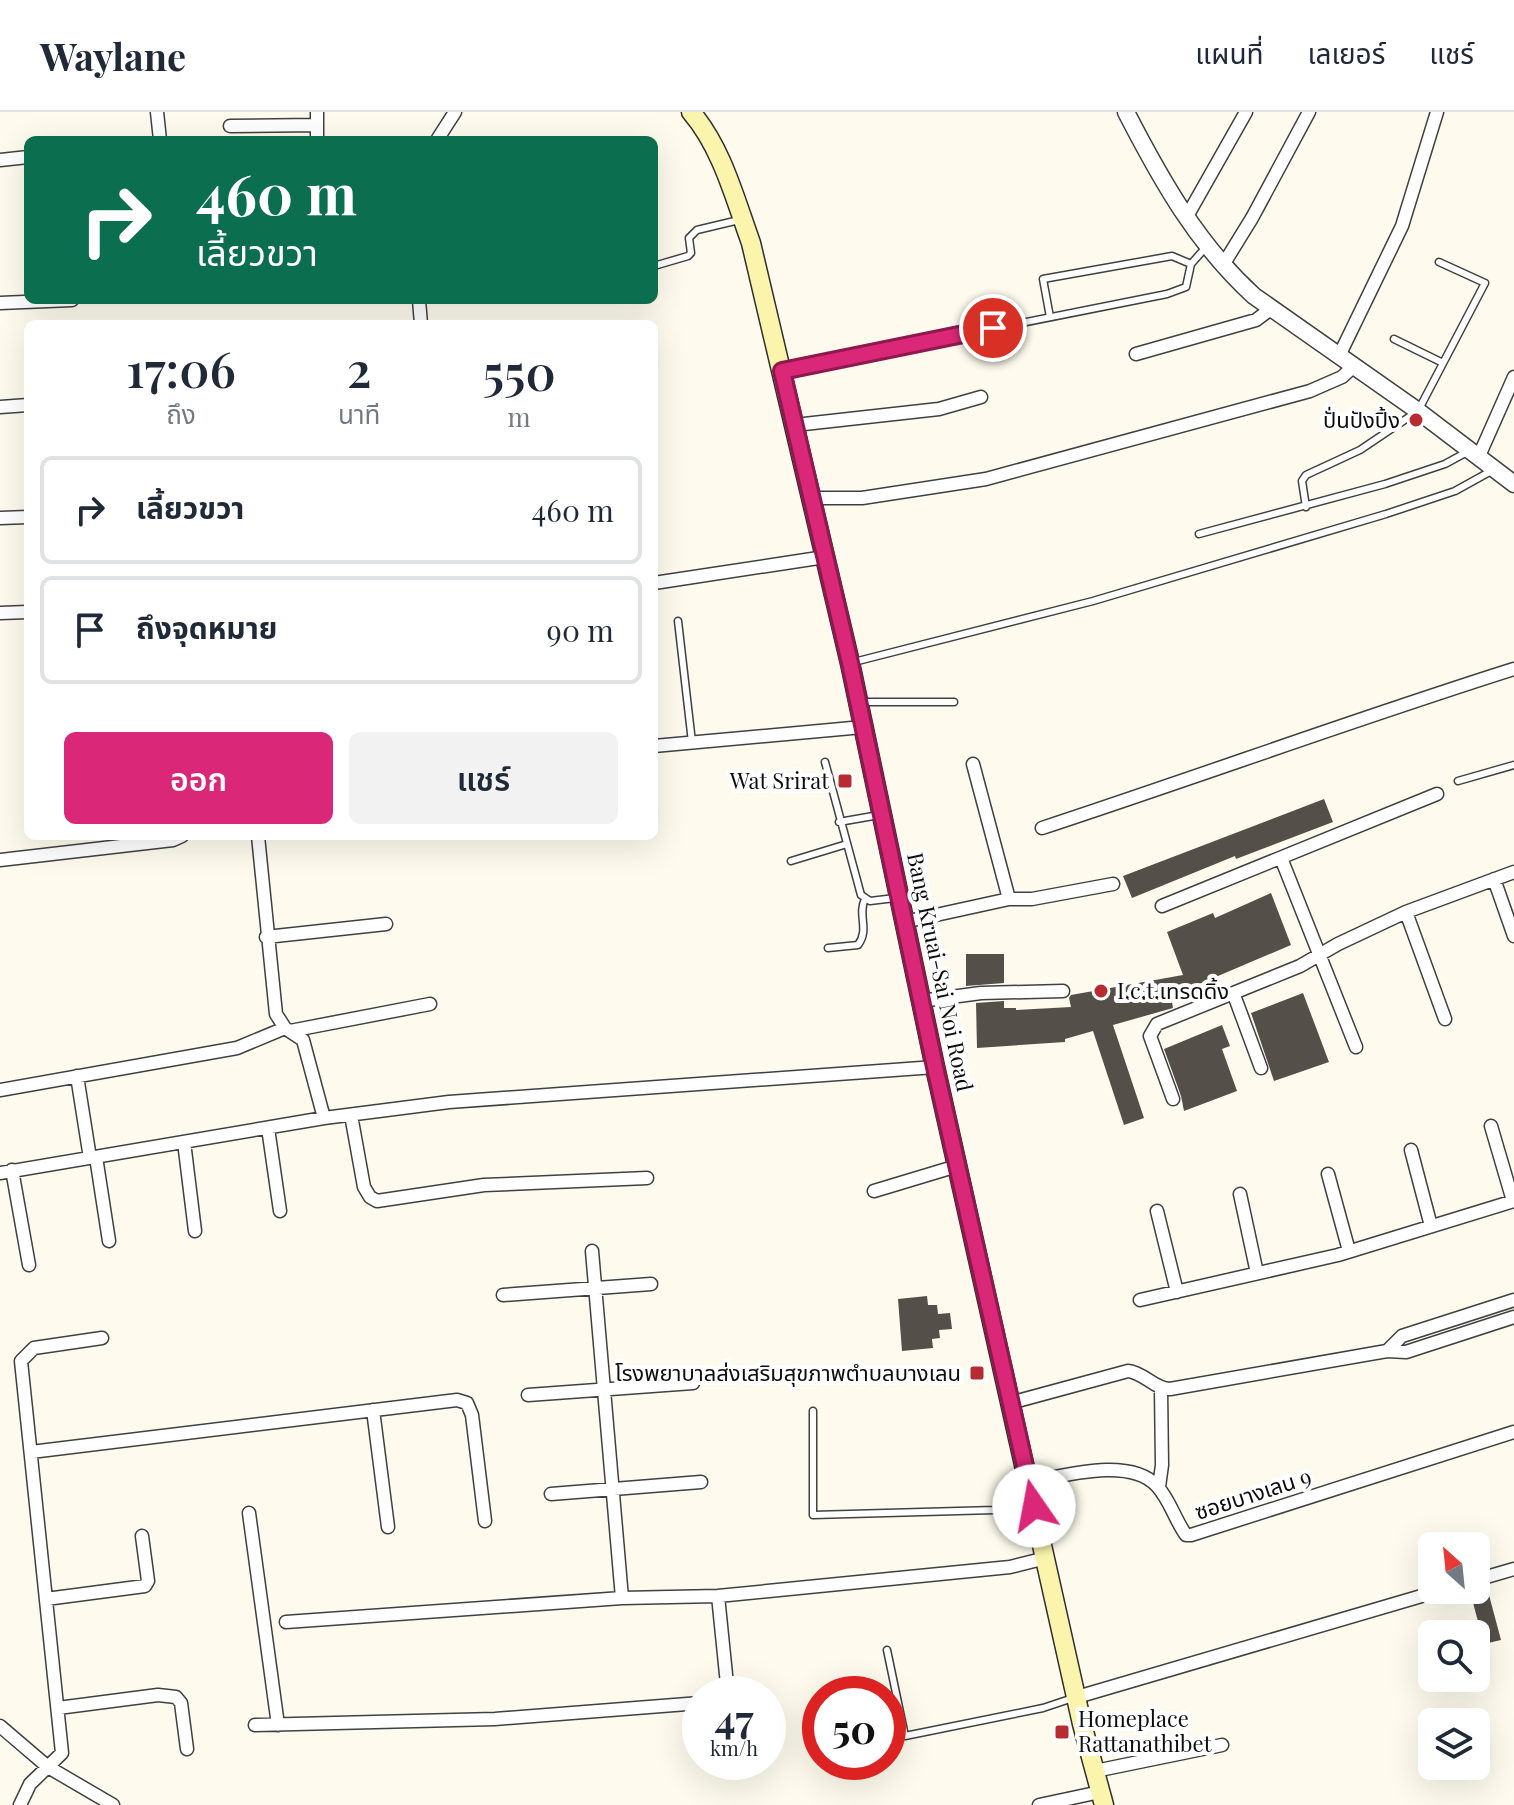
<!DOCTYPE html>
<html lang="th">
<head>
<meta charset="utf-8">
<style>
	body { margin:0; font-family:"Playfair Display","Noto Sans Thai",serif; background:#f2f2f3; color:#1f2937; height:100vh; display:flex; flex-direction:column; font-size:30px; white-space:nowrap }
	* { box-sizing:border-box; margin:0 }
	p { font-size:26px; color:#747a83 }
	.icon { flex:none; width:44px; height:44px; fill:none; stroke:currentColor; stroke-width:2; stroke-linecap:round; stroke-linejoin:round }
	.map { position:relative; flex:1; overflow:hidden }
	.panel { position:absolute; left:24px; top:208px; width:634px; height:520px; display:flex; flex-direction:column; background:#fff; border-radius:12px; box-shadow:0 8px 32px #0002 }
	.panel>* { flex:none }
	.hud { position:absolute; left:24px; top:24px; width:634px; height:168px; border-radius:12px; box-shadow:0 8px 32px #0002; background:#0b6e4f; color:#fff; overflow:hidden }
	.needle { width:52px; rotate:333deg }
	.buttons { position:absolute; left:1418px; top:1420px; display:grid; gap:16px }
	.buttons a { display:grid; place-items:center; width:72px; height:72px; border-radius:12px; background:#fff; box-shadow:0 8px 32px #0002; font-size:40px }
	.speed { position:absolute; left:682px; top:1564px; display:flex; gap:16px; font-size:40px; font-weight:700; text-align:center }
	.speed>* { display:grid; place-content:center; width:104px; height:104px; border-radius:50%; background:#fff; box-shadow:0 8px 32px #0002; line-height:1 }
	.speed small { font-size:20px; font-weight:400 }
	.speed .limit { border:12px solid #d22; background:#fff; color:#111 }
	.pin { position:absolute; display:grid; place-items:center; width:68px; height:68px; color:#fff; margin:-34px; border:4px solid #fff; border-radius:50%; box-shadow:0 2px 8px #0007 }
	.me { position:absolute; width:88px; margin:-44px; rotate:348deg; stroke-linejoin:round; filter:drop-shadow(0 0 6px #0008) }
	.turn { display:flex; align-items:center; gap:28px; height:168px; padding:0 40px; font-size:36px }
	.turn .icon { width:104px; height:104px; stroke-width:2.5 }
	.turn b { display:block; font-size:56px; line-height:68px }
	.eta { display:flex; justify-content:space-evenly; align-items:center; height:136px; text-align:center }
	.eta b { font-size:48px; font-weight:600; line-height:56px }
	.cta { display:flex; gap:16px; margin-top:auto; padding:16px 40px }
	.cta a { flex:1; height:92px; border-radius:12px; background:#db2777; color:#fff; font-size:32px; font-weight:600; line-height:92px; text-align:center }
	.cta a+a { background:#f2f2f3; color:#1f2937 }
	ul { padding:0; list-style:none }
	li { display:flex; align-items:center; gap:24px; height:108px; margin:0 16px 12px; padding:0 24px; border:4px solid #e0e1e3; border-radius:12px }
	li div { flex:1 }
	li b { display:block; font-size:30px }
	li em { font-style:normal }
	header { display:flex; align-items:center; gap:48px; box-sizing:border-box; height:112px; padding:0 40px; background:#fff; border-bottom:2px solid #e0e1e3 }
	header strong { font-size:38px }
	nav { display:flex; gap:44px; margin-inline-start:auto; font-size:28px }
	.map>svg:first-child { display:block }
	.building { fill:#554f4a }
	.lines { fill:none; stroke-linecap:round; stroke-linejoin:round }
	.service-casing { stroke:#404040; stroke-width:9 }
	.minor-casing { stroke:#404040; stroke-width:15 }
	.tertiary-casing { stroke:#404040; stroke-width:19 }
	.secondary-casing { stroke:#2f2f2f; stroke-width:21 }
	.service { stroke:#fff; stroke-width:6 }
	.minor { stroke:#fff; stroke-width:12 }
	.tertiary { stroke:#fff; stroke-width:16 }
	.secondary { stroke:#fbf4ac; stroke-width:18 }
	.route-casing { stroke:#8e194d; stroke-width:20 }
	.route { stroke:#db2777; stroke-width:14 }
	.poi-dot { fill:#b72c30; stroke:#fff; stroke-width:3 }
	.labels { text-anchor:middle; stroke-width:8; stroke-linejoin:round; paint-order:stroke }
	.poi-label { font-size:22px; fill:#0d0d0d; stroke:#fff; text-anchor:end }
	.street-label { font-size:22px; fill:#0d0d0d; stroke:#fff }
</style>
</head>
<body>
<header>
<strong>Waylane</strong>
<nav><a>แผนที่</a><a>เลเยอร์</a><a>แชร์</a></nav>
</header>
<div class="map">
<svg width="1514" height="1693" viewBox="0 0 1514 1693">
	<rect width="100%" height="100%" fill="#fefbee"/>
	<!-- building -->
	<path class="building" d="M1324,687L1333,710L1236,747L1235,744L1132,786L1123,764Z
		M1271,781L1291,833L1171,884L1173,896L1113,913L1144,1006L1124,1013L1093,919L1065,927V930L977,936L976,891L1004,889V896H1016V898L1071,895L1069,886L1071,883L1183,863L1167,820L1213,801L1215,806Z
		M966,842H1004V871L966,874Z
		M1303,881L1329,950L1274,969L1251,901Z
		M1222,913L1230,934L1222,937L1237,979L1184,999L1181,984L1164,937Z
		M927,1184L928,1193H937L938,1202L950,1201L952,1217L939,1218L940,1226L932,1227L933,1236L902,1239L898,1187Z
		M1489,1483L1501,1528L1484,1532L1472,1487Z"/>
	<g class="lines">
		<!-- service casing -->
		<g class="service-casing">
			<path id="service" d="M654,154L688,144L691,141L689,126L697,118L739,108
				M1050,205L1043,167L1172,144L1191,152
				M1394,227L1443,251
				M785,258L1167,182L1186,175L1191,152L1207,134
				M1306,395L1302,369L1306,363L1360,338L1418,299L1485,171L1439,150
				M1199,422L1385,372L1445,352L1467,340
				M678,509L692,630
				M854,550L1093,489L1386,402L1455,379L1493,358
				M861,590H954
				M825,650L861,783L870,789L895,786
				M1458,669L1514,653
				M839,710L879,703
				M791,749L847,732
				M828,836L858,833C870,817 857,803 865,787
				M813,1299V1403L995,1398L1030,1394
				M887,1538L905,1624L1043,1596L1073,1586"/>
		</g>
		<!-- minor casing -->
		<g class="minor-casing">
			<path id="minor" d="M157,0L160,28
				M230,14L317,13
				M317,28V0
				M437,28L455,0
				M0,48L28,45
				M1186,106L1246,0
				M1223,153L1252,106L1309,0
				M419,188L421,212
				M0,191L72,188
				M1136,242L1256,208L1272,196
				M1339,244L1402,114L1437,0
				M0,295L28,293
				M795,313L939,297L981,285
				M1479,344L1514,265
				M812,386H862L986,367L1310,279L1342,265L1354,254
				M0,406L28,405
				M654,471L825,445
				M0,501L28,500
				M654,634L863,615
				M1042,716C1200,664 1356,607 1514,557
				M258,724L276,902L285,916L303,928L324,1006
				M1281,746L1356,935
				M0,748L173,728L182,724
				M1494,767L1514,824
				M1009,787H1032L1113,772
				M1162,794L1437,682
				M1406,800L1445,907
				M904,810L1009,787L973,652
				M266,825L386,812
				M1234,883L1261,956
				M921,889L981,881L1063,879
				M290,919L430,892
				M77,964L90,1046
				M0,978L237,936L285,916
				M1173,987L1150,924L1157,912L1300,854L1338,832L1406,800L1514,760
				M351,1003L364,1075L370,1085L377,1089L484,1073L647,1066
				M1491,1014L1513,1089
				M268,1016L280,1099
				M184,1030L195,1119
				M1411,1038L1431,1114
				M96,1045L109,1129
				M12,1058L29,1153
				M0,1061L324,1006L449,990L935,955
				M1328,1062L1349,1139
				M874,1079L957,1054
				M1240,1082L1257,1161
				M1157,1099L1177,1180
				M592,1139L622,1486
				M503,1183L651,1172
				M1140,1188L1338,1143L1514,1089
				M1387,1239L1402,1224L1514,1188
				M528,1283L693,1271
				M1010,1291L1128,1259C1145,1261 1154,1277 1170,1277L1387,1239L1406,1240L1514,1205
				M373,1298L388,1415
				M31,1340L457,1288L467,1291L472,1303L485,1409
				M1029,1370C1063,1364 1130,1344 1157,1374C1170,1388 1175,1408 1186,1423H1191L1514,1320
				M1159,1375L1162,1353L1161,1277
				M551,1382L701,1370
				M249,1401L278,1613
				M1476,1468L1514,1457
				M718,1484L728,1582
				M46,1487L145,1474L148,1469L142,1424
				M286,1510L622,1486L718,1484L1010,1455L1046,1446
				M1077,1585L1442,1478
				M58,1596L158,1583L176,1585L181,1591L187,1637
				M255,1613L495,1607L700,1591
				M0,1614L48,1655L113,1693
				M1095,1659L1222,1633
				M20,1693L30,1672L62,1641L21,1249L34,1236L102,1226
				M1039,1693L1100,1680"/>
		</g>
		<!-- tertiary casing -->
		<g class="tertiary-casing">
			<path id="tertiary" d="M1126,0C1161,68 1197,132 1254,184L1418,299L1514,372"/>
		</g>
		<!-- secondary casing -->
		<g class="secondary-casing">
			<path id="secondary" d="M691,0C722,36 735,87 751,131L850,551L935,955L1082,1612L1104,1693"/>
		</g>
		<!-- service -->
		<use href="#service" class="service"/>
		<!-- minor -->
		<use href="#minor" class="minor"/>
		<!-- tertiary -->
		<use href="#tertiary" class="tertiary"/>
		<!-- secondary -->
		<use href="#secondary" class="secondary"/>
	</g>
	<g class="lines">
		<!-- route casing -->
		<g class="route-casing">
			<path id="route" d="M993,216L782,259L850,551L935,955L1034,1394"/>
		</g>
		<!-- route -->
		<use href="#route" class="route"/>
	</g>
	<!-- markers -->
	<g class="poi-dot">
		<circle cx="1416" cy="308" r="8"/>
		<rect x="837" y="661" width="16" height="16" rx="4"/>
		<circle cx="1101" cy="879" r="8"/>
		<rect x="969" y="1253" width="16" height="16" rx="4"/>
		<rect x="1054" y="1612" width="16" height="16" rx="4"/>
	</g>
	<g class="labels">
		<!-- poi labels -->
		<g class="poi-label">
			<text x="1400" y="316">ปั่นปังปิ้ง</text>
			<text x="829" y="677">Wat Srirat</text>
			<text x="1117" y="887" text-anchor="start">I.c.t.เทรดดิ้ง</text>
			<text x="961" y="1269">โรงพยาบาลส่งเสริมสุขภาพตำบลบางเลน</text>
			<text x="1078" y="1615" text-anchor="start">Homeplace<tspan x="1078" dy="25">Rattanathibet</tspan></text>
		</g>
		<!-- street labels -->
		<g class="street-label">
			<text transform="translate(940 860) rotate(78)" y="8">Bang Kruai-Sai Noi Road</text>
			<text transform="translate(1253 1382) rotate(-18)" y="8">ซอยบางเลน 9</text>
		</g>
	</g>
</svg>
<div class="buttons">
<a><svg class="needle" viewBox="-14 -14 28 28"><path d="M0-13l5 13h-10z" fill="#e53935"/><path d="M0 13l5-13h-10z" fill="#747a83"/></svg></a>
<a><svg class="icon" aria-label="search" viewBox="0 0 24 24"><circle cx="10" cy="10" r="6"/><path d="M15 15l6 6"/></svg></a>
<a><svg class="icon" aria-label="layers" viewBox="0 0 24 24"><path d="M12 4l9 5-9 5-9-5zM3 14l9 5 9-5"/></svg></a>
</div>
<div class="speed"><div>47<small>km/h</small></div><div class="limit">50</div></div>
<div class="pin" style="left:993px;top:216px;background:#d93025"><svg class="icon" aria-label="arrive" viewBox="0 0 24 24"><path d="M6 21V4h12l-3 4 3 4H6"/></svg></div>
<svg class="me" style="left:1034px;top:1394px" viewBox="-20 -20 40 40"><circle r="19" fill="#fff"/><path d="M0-13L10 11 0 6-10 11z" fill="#db2777"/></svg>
<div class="hud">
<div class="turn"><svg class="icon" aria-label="right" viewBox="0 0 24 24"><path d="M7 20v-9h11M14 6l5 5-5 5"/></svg><div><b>460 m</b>เลี้ยวขวา</div></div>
</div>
<section class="panel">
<div class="eta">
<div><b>17:06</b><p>ถึง</p></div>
<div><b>2</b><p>นาที</p></div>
<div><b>550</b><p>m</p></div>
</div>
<ul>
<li><svg class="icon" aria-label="right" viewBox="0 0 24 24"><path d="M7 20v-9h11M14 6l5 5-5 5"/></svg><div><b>เลี้ยวขวา</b></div><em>460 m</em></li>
<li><svg class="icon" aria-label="arrive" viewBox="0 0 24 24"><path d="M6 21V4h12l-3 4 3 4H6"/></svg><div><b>ถึงจุดหมาย</b></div><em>90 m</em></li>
</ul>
<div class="cta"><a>ออก</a><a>แชร์</a></div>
</section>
</div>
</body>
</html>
